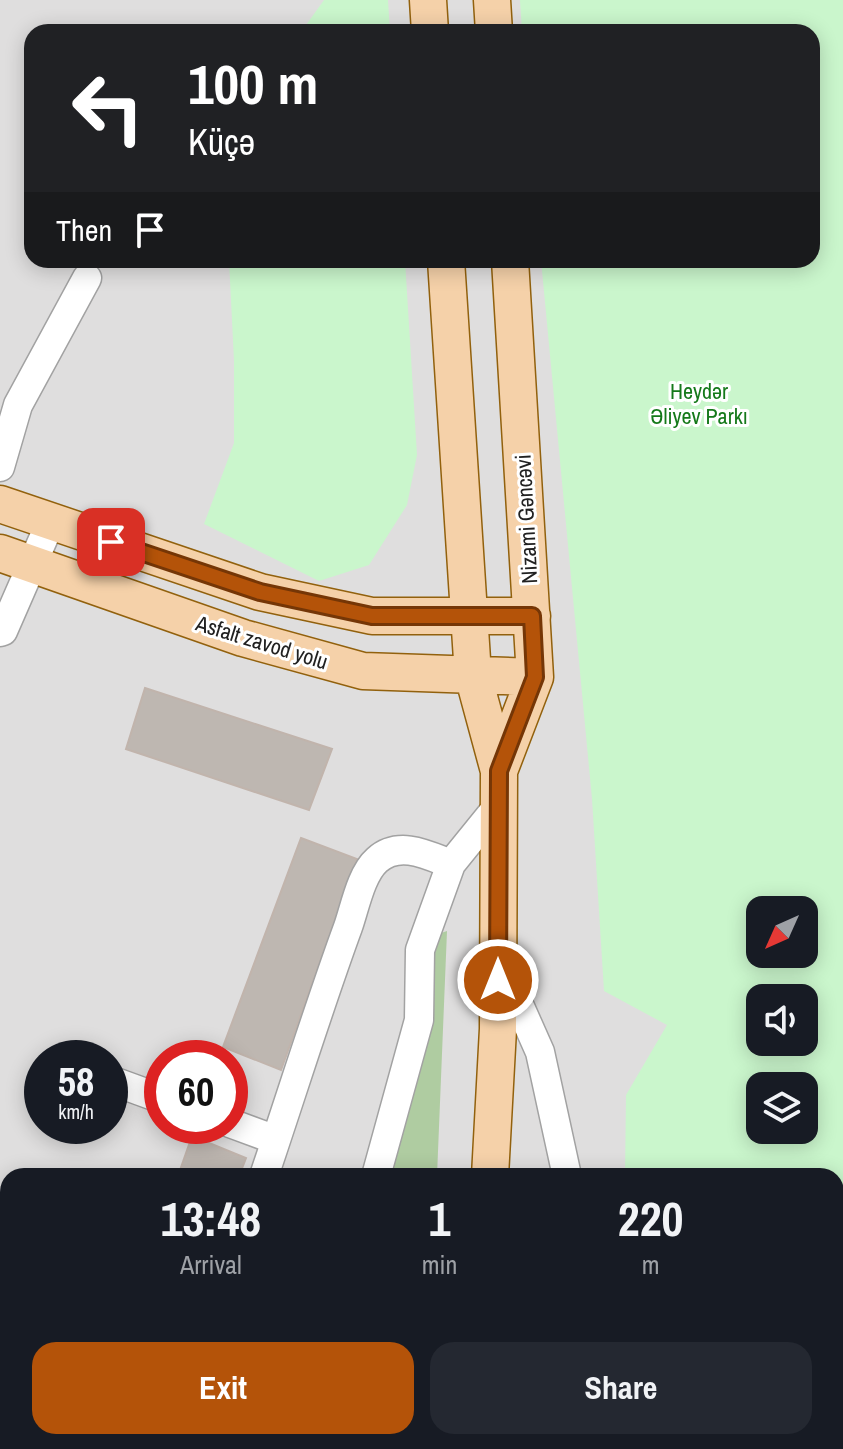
<!DOCTYPE html>
<html lang="en">
<head>
<meta charset="utf-8">
<style>
	body { margin:0; font-family:"Archivo Narrow",sans-serif; background:#242831; color:#f1f3f6; height:100vh; display:flex; flex-direction:column; font-size:30px; white-space:nowrap }
	* { box-sizing:border-box; margin:0 }
	p { font-size:26px; color:#9ea1a6 }
	.icon { flex:none; width:44px; height:44px; fill:none; stroke:currentColor; stroke-width:2; stroke-linecap:round; stroke-linejoin:round }
	.map { position:relative; flex:1; overflow:hidden }
	.panel { position:absolute; left:0px; top:1168px; width:844px; height:282px; display:flex; flex-direction:column; background:#171b24; border-radius:24px 24px 0 0; box-shadow:0 4px 20px #0003 }
	.panel>* { flex:none }
	.top-card { position:absolute; left:24px; top:24px; width:796px; height:244px; border-radius:24px; box-shadow:0 4px 20px #0003; background:#202124; color:#fff; overflow:hidden }
	.needle { width:52px; rotate:225deg }
	.controls { position:absolute; left:746px; top:896px; display:grid; gap:16px }
	.controls a { display:grid; place-items:center; width:72px; height:72px; border-radius:16px; background:#171b24; box-shadow:0 4px 20px #0003; font-size:40px }
	.speed { position:absolute; left:24px; top:1040px; display:flex; gap:16px; font-size:40px; font-weight:700; text-align:center }
	.speed>* { display:grid; place-content:center; width:104px; height:104px; border-radius:50%; background:#171b24; box-shadow:0 4px 20px #0003; line-height:1 }
	.speed small { font-size:20px; font-weight:400 }
	.speed .limit { border:12px solid #d22; background:#fff; color:#111 }
	.pin { position:absolute; display:grid; place-items:center; width:68px; height:68px; color:#fff; margin:-34px; border-radius:16px; box-shadow:0 4px 12px #0006 }
	.me { position:absolute; width:88px; margin:-44px; rotate:0deg; stroke-linejoin:round; filter:drop-shadow(0 0 6px #0008) }
	.turn { display:flex; align-items:center; gap:28px; height:168px; padding:0 32px; font-size:36px }
	.turn .icon { width:104px; height:104px; stroke-width:2.5 }
	.turn b { display:block; font-size:56px; line-height:68px }
	.then { display:flex; align-items:center; height:76px; padding:0 32px; background:#0003; gap:16px; font-size:30px }
	.eta { display:flex; justify-content:space-evenly; align-items:center; height:136px; text-align:center }
	.eta b { font-size:48px; font-weight:700; line-height:56px }
	.button { display:flex; gap:16px; margin-top:auto; padding:16px 32px }
	.button a { flex:1; height:92px; border-radius:24px; background:#b45309; color:#fff; font-size:32px; font-weight:700; line-height:92px; text-align:center }
	.button a+a { background:#242831; color:#f1f3f6 }
	.map>svg:first-child { display:block }
	.residential { fill:#dfdede; fill-rule:evenodd }
	.forest { fill:#afcca1 }
	.park { fill:#caf6cc; fill-rule:evenodd }
	.building { fill:#beb7b1; stroke:#c1b4ac; stroke-width:2 }
	.lines { fill:none; stroke-linecap:round; stroke-linejoin:round }
	.minor-casing { stroke:#a2a2a2; stroke-width:31 }
	.major-casing { stroke:#92610d; stroke-width:39 }
	.minor { stroke:#fff; stroke-width:28 }
	.major { stroke:#f5d1a9; stroke-width:36 }
	.route-casing { stroke:#753606; stroke-width:20 }
	.route { stroke:#b45309; stroke-width:14 }
	.labels { text-anchor:middle; stroke-width:6; stroke-linejoin:round; paint-order:stroke }
	.park-label { font-size:22px; fill:#15791a; stroke:#fff }
	.street-label { font-size:22px; fill:#212121; stroke:#fff }
</style>
</head>
<body>
<div class="map">
<svg width="843" height="1449" viewBox="0 0 843 1449">
	<rect width="100%" height="100%" fill="#f1eee9"/>
	<!-- residential -->
	<path class="residential" d="M0,0H843V1449H0ZM32,32H812V260H32ZM760,910H804V954H760ZM760,998H804V1042H760ZM42,1058H110V1126H42ZM162,1058H230V1126H162ZM760,1086H804V1130H760ZM8,1176H836V1442H8Z"/>
	<!-- forest -->
	<path class="forest" d="M447,931L437,1176H390L432,936Z
		M311,1442H415L414,1449H309Z"/>
	<!-- park -->
	<path class="park" d="M324,0H388L390,32H301Z
		M520,0H843V1449H622V1442H836V1176H625L626,1095L667,1025L604,991L592,799L541,260H812V32H522ZM760,910H804V954H760ZM760,998H804V1042H760ZM760,1086H804V1130H760Z
		M229,260H405L417,455L407,505L369,565L319,581L204,524L234,443V361Z"/>
	<!-- building -->
	<path class="building" d="M145,688L332,749L309,810L126,749Z
		M301,838L357,859L281,1070L223,1047Z
		M192,1136L246,1158L239,1176H178Z"/>
	<g class="lines">
		<!-- minor casing -->
		<g class="minor-casing">
			<path id="minor" d="M0,467L18,405L87,278
				M0,632L3,631L51,521
				M501,964L540,1052L567,1176
				M110,1080L162,1099
				M230,1123L276,1140
				M264,1176C292,1093 318,1009 348,927C355,907 361,874 377,860C399,840 428,855 451,864
				M376,1176L419,1020L420,950L451,864L498,806
				M0,1271L8,1274
				M836,1380H843
				M298,1449L301,1442
				M575,1449V1442"/>
		</g>
		<!-- major casing -->
		<g class="major-casing">
			<path id="major" d="M428,0L430,32
				M492,0L494,32
				M446,260L473,675L499,771L498,1029L490,1176
				M0,504L260,592L372,616H532
				M0,553L243,638L363,671L535,677
				M499,771L535,677L510,260
				M472,1449L473,1442"/>
		</g>
		<!-- minor -->
		<use href="#minor" class="minor"/>
		<!-- major -->
		<use href="#major" class="major"/>
	</g>
	<g class="lines">
		<!-- route casing -->
		<g class="route-casing">
			<path id="route" d="M111,542L260,592L372,616H532L535,677L499,771L498,980"/>
		</g>
		<!-- route -->
		<use href="#route" class="route"/>
	</g>
	<g class="labels">
		<!-- park labels -->
		<g class="park-label">
			<text x="699" y="399">Heydər<tspan x="699" dy="25">Əliyev Parkı</tspan></text>
		</g>
		<!-- street labels -->
		<g class="street-label">
			<text transform="translate(526 519) rotate(-93)" y="8">Nizami Gəncəvi</text>
			<text transform="translate(262 642) rotate(17)" y="8">Asfalt zavod yolu</text>
		</g>
	</g>
</svg>
<div class="controls">
<a><svg class="needle" viewBox="-14 -14 28 28"><path d="M0-13l5 13h-10z" fill="#e53935"/><path d="M0 13l5-13h-10z" fill="#9ea1a6"/></svg></a>
<a><svg class="icon" aria-label="sound" viewBox="0 0 24 24"><path d="M4 9h4l5-4v14l-5-4H4zM17 9q2 3 0 6"/></svg></a>
<a><svg class="icon" aria-label="layers" viewBox="0 0 24 24"><path d="M12 4l9 5-9 5-9-5zM3 14l9 5 9-5"/></svg></a>
</div>
<div class="speed"><div>58<small>km/h</small></div><div class="limit">60</div></div>
<div class="pin" style="left:111px;top:542px;background:#d93025"><svg class="icon" aria-label="arrive" viewBox="0 0 24 24"><path d="M6 21V4h12l-3 4 3 4H6"/></svg></div>
<svg class="me" style="left:498px;top:980px" viewBox="-20 -20 40 40"><circle r="17" fill="#b45309" stroke="#fff" stroke-width="3"/><path d="M0-11L8 9 0 5-8 9z" fill="#fff"/></svg>
<div class="top-card">
<div class="turn"><svg class="icon" aria-label="left" viewBox="0 0 24 24"><path d="M17 20v-9H6M10 6l-5 5 5 5"/></svg><div><b>100 m</b>Küçə</div></div>
<div class="then">Then<svg class="icon" aria-label="arrive" viewBox="0 0 24 24"><path d="M6 21V4h12l-3 4 3 4H6"/></svg></div>
</div>
<section class="panel">
<div class="eta">
<div><b>13:48</b><p>Arrival</p></div>
<div><b>1</b><p>min</p></div>
<div><b>220</b><p>m</p></div>
</div>
<div class="button"><a>Exit</a><a>Share</a></div>
</section>
</div>
</body>
</html>
